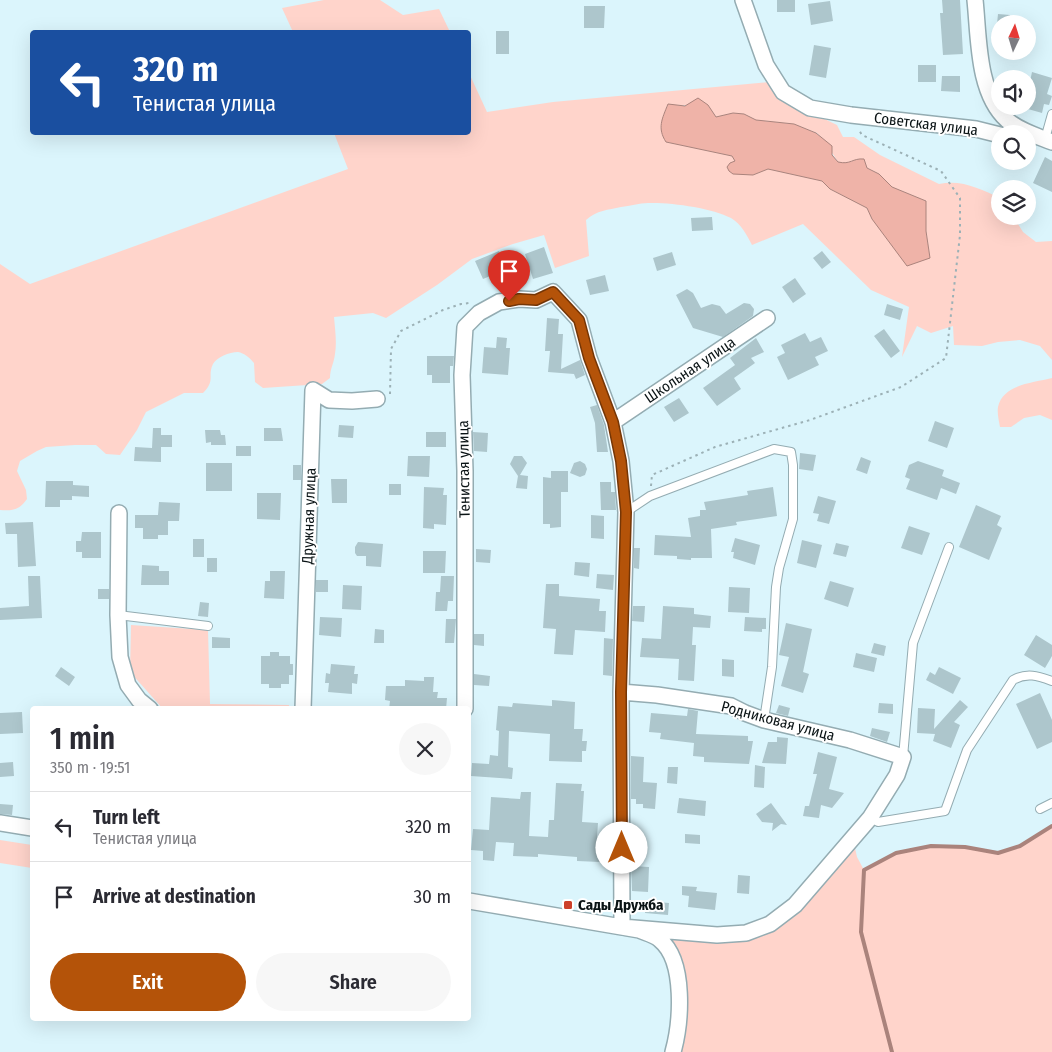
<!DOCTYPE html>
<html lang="en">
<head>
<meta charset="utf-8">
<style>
	body { margin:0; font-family:"Fira Sans Condensed",sans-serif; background:#f7f7f7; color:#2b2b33; height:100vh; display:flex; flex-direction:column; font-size:19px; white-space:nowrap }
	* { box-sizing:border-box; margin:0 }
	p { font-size:16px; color:#7c7c81 }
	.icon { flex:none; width:28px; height:28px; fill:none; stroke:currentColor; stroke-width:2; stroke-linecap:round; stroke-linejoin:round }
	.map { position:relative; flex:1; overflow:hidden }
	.sheet { position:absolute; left:30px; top:706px; width:441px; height:315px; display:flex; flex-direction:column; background:#fff; border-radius:5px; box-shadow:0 5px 20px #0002 }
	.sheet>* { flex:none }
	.top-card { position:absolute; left:30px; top:30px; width:441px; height:105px; border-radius:5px; box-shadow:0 5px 20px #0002; background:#1a4fa0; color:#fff; overflow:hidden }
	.needle { width:32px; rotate:4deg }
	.fabs { position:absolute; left:991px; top:15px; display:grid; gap:10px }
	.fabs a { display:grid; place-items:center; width:45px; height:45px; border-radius:50%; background:#fff; box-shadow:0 5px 20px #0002; font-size:25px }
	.pin { position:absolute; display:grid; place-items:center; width:42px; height:42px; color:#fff; margin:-51px -21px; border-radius:50% 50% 50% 0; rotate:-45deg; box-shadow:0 0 5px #0007 }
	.pin .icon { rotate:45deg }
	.me { position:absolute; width:55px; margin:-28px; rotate:0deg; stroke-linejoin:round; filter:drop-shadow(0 0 4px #0008) }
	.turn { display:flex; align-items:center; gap:18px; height:105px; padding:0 20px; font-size:22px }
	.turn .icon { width:65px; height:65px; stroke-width:2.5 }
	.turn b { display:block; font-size:35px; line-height:42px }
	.round { display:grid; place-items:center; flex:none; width:52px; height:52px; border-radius:26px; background:#f7f7f7 }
	.head { display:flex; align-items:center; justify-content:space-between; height:85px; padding:0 20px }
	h1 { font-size:30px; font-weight:600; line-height:38px }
	.button { display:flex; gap:10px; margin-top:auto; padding:10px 20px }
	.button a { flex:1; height:58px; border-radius:30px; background:#b45309; color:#fff; font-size:20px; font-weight:600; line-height:58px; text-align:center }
	.button a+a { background:#f7f7f7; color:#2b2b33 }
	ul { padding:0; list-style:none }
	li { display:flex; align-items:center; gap:15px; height:70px; padding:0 20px; border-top:1px solid #e1e1e2 }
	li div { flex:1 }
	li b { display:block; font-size:19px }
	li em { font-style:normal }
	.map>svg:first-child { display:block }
	.green { fill:#ffd4cb; fill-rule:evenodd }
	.water { fill:#efb3a8; stroke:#aa837c }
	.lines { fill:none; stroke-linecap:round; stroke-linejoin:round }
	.stream { stroke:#aa837c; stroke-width:4 }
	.building { fill:#adc6cc }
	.lane-casing { stroke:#94acb2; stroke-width:10 }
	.street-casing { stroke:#94acb2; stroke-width:18 }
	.path { stroke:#9cb1b6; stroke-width:2; stroke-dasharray:2.5 4; stroke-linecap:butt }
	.lane { stroke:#fff; stroke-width:8 }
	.street { stroke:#fff; stroke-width:15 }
	.route-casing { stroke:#753606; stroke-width:12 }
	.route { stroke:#b45309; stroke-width:9 }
	.poi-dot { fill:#cc402a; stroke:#fff; stroke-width:2 }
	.labels { text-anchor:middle; stroke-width:4; stroke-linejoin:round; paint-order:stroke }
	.street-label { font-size:15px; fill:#0a1315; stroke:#fff }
	.poi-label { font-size:15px; font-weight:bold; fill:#0a1315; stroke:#fff; text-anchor:start }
</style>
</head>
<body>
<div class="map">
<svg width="1052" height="1052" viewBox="0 0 1052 1052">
	<rect width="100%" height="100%" fill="#dbf5fc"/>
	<!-- green -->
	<path class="green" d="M324,0H380L403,15L439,9L450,32H293L282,8Z
		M469,73L487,112L553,102L769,82L771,90L783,99L837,125L843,137H854L880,155L939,184C961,179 981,189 1000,198V216H1013L1023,232L1036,242L1052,241V360L1040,346L1020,340L998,342L982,346L954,345L953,326L931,333L917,326L902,357L909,307L871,290L803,224L752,245C747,235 741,224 731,218C712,208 670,202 648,203C639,203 630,206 621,207C608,210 597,210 586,220L589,256L555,268L544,235L513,244L472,259L437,285L386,318L373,313L334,317C335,329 337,342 335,354C334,363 330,369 330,378L322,384L263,388L255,382L254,363C250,358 244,353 238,352C229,352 217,357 213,364C207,376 216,380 203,393H184L146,412L137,430L120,455L106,454L96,445H75L46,447L37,451L20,461L17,471L26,490L27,499C19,510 13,511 0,510V264L30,284L348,169L334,133L469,132ZM667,105H708L716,117L733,113L744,114L756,120L794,124L817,133L823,139L838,162L846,164L858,159L867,168L879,174L892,187L926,201V231L930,258L872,219L867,208L830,189L822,181L768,169L753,175L735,161L732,156L666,142Z
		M1052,378V420L1040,415L1024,418L1011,427H1000C999,421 997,413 998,407C1003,384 1033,383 1052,378Z
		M131,625L208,630L210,704L289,705V709H163L130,672Z
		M1052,826V1052H677L673,949L671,939L675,936L703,938L786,919L855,848L857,857L864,870L896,853L931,846L965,847L998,853L1020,846Z
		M0,840L32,845V868L0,863Z"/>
	<!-- water -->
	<path class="water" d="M698,98L708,105L716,117L733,113L744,114L756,120L794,124L816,133L832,146V155L838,162C851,165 852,158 864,159L867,168L879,174L892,187L926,201V231L930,258L907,266L872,219L867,208L830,189L822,181L768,169L753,175L733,174L729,171L727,167L730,163L735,161L732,156L666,142C657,128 662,119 668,104L685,106Z"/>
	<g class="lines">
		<!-- stream -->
		<path class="stream" d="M892,1052L861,932L864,870L896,853L931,846L965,847L998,853L1020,846L1052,826"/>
	</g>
	<!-- building -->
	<path class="building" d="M777,0H795V12H777Z
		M942,0H960L963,54L943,55L940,13H943Z
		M830,1L833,21L811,25L808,4Z
		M584,6H605L604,28H584Z
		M998,14L1010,15L1009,24H997Z
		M496,31H509V54H496Z
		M814,45L831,48L826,78L809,75Z
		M918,65H936V82H918Z
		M1032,72L1052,78L1047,94L1052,96L1049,105L1044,104L1042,113L1028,109V91Z
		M942,76H960V92L941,91Z
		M1045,157L1052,161V192L1033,183Z
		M712,217L713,230L692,231L691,218Z
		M544,247L553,273L533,279L525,254Z
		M499,251L507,269L483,279L475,261Z
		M822,251L831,262L822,269L813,258Z
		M672,252L676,265L657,271L653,258Z
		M605,275L609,291L590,295L586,280Z
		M795,278L806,294L793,303L782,287Z
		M687,289L693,293L701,308L712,304L720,306L726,314L744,303L750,304L754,309L753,316L723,337L693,328L676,295Z
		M887,304L903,309L900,320L884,315Z
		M547,318L559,319L558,334H563L561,369L580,360L585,375L576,379L574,374L548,372L550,351H545Z
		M884,329L900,351L891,358L874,336Z
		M805,333L810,342L821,337L828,351L815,357L819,365L788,380L777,357L785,353L781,345Z
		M497,337L507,338L506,348H510L508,375L482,373L484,347L496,348Z
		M756,338L764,352L751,358L755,363L734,378L741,389L717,406L703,388L735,365L730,358Z
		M427,356H454L453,366H450V383H432V375H427Z
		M679,398L689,413L674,422L664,407Z
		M597,405L604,425L608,452H597L595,423L590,407Z
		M935,421L954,428L947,448L928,441Z
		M339,425L354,426L353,438L338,437Z
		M153,428H161V435H172V447H161V462L134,461L135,447L152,448Z
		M264,428H281L283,441H264Z
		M205,430H220L221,435H225L226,445H211V442L206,443Z
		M426,432H446V447H426Z
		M473,432L488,433L487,452L474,451Z
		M236,446H251V456H236Z
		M800,453L816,455L813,471L799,469Z
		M408,456H430L429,477L407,476Z
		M514,456H522L527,463L520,475L528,476L527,489L516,488L518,476L510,464Z
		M861,457L871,461L867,474L856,470Z
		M580,461L585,464L587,469L585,475L580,477L570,473L574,463Z
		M918,461L944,470L942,476L960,483L956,494L941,488L937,500L906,489L910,479L905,477L909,465Z
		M206,463H232V491H206Z
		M293,465H301V480H293Z
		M551,471H568V492H561V527L550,528V524H543V477L551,478Z
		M331,479H347V503H332Z
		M46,481H73V485L89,486V497L72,496V500H60V507H45Z
		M600,482H611V492H615L616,510H601Z
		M389,484H401V495H389Z
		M424,487L444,488L443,495H447L446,525L434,524V529L423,528Z
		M773,487L777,516L736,522L737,525L711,529L712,558H691V560L677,559V556L654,555L655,535L691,537L688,518L700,516V510H706L704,502L748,495L747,491Z
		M257,493H281L280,520L257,519Z
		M818,496L836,501L829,524L817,521L819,514L813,513Z
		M159,502L180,503L179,521H168V535H158V539H143V528H135V515H158Z
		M976,505L1001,516L997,525L1002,528L989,560L959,547Z
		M591,515L604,516V539L591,538Z
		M33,522L36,566L18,567L17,534H6L5,523Z
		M909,526L930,533L922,555L901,548Z
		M82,532H101V558H82V552H76V541H81Z
		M735,538L760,545L755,565L733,558L734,552H731Z
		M193,539H204V557H193Z
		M802,540L822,545L816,568L797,563Z
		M358,542L383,544L381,567L366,566V556H357L355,553V547Z
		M836,543L849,546L846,557L833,554Z
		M634,548H640L639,569L634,568Z
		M476,549L491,550L490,563L476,562Z
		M423,551H446L445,573H423Z
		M207,558H217V572H207Z
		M575,562L590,563L589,577L574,575Z
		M142,565L159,566V571H169V585H141Z
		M270,571H285L284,599L264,598L265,581H270Z
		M597,574L614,575L613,590L596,588Z
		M28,576H40L42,618L0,620V608L29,606Z
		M441,576H454L453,601H448L447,611H435L436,592H440Z
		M316,580H328V592H316Z
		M830,581L854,588L848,607L824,599Z
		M546,584H559V596L600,599L599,611H606L605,632L575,630L573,655L554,654L556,629L543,628Z
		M343,585L362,586L361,610L342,609Z
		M729,587L750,588L749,613L728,612Z
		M98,589H109V599H98Z
		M200,602L209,603L208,617L198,616Z
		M633,606H645L644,622L632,621Z
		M663,606L694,608V614L711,616L710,628L693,627L692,645H696L694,681L678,680L679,659L640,657L642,638L661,639Z
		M320,617L342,618L341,637L319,635Z
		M745,617L766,618V629H762V632L744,631Z
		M446,619H456L454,643H445Z
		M786,623L812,629L803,672L809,674L803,693L781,686L789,657L779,655Z
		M375,629L384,630V643H374Z
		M474,634H484V646L474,645Z
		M1036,635L1052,645V656L1045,668L1024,655Z
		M212,637L230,638V648H212Z
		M604,638L613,639L612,676L603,675Z
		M874,643L886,646L884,656L871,653Z
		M270,652H279V656H290V664H293V675H289V684H281V688H269V684H261V656H270Z
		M856,653L877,658L874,672L853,667Z
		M722,659L734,660V677L722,676Z
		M331,664L355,666L354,674H358L357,684L352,683V694L328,692L329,683H325L326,673L330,674Z
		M61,667L75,677L69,686L55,676Z
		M939,667L961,678L953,694L926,680L930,672L935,675Z
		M474,674L490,676L489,686L474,685Z
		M424,677H434L433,692H438L437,698H447L446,709H389L390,701L385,700L386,686H405V680L424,681Z
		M1040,693L1052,720V742L1037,749L1016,704Z
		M552,700L575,702L574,729H583L582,741H587L586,751H582V762L549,761L550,734L509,731L508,767L513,768L512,779L471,776L472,763L489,764L490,755L498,756L499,731L496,730L498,706L512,707L513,703L552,706Z
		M960,700L968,707L954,722L960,725L951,748L933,741L935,734L917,733L918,708L935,709L934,729Z
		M879,703L893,704V714L878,713Z
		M779,705L790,708L788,716L776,713Z
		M688,709L698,711L696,734L748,736V741H753L749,764L704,762V757L693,756L694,743L660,739L661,733L649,732L651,713L687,716Z
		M22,712L23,733L0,734V713Z
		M872,728L890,732L887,742L870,736Z
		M777,737L788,738L786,764L762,763L768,742H777Z
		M818,752L837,757L829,789L844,793L832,808L821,805L819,818L803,816L805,806H809L817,774H813Z
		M631,756L644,757L643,782L657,783L655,809L643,808V804H636V799H631Z
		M13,762L14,776L0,777V763Z
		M755,765L765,767L764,788L754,787Z
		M668,767H678L677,784L667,783Z
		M556,783L582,784L581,791H584L582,822L598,823L597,837L612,838L611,858L600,857V862L577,861V857L538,854V857L513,856L514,843L496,842L494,861L483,860V851L471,850L473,829L489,830L491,797L520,799L521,792H531L529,836L548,837L549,820H554Z
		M679,798L706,801L705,816L677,813Z
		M771,803L787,825L781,824L772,831L773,823L762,822L756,814Z
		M0,804L13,805L12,815L0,814Z
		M685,834L700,835V844L685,843Z
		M631,866L649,867L648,892L632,891Z
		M738,875L750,876L749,894L737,893Z
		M682,886L697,887L696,891L717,893L715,910L688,907L689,896L682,895Z
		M646,901L669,903L668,915L645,913Z"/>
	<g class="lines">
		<!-- lane casing -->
		<g class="lane-casing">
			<path id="lane" d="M1045,139L1052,114
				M626,512L650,496L774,449L791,452L793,465V519L779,568L776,587L772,667L764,720
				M118,615L208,626
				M903,757L913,643L949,547
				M1040,809L1052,803
				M870,818L878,822L945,811L967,750L1013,680C1027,672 1038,676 1052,681"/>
		</g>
		<!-- street casing -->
		<g class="street-casing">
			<path id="street" d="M743,0L766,65L783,92L810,108L851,115L976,129L1000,135
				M975,0C979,37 977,93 1007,120C1020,131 1037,136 1052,142
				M613,422L767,318
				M119,513L118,615L120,657L128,685L139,700L150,709
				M303,709L313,390L329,400L352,401L377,399
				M465,709V471L462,375L465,327L479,313L499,302L519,299L536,300L553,292L579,320L589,358L613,422L621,461L626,512L621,692L622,927L717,935L746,933L770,924L795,905L870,818L897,775L903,757L850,740L764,720L745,713L731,706L657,695L621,692
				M0,823L32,828
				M469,901L639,930C646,933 655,935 660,940C686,961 681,1023 673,1052"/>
		</g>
		<!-- path -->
		<path class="path" d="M390,394L391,349L401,331L443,310L461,304L469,303
			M651,486L652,475L715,447L810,420L901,387L946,358L960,235V198L941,171L862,135L859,130"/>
		<!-- lane -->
		<use href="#lane" class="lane"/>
		<!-- street -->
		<use href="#street" class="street"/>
	</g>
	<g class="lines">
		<!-- route casing -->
		<g class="route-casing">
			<path id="route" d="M509,301L519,299L536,300L553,292L579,320L589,358L613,422L621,461L626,512L621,692L622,848"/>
		</g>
		<!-- route -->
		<use href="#route" class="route"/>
	</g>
	<!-- markers -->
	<rect class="poi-dot" x="563" y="900" width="10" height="10" rx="2.5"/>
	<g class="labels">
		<!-- street labels -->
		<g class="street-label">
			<text transform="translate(926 124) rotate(7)" y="5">Советская улица</text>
			<text transform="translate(690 370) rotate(-34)" y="5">Школьная улица</text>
			<text transform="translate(464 469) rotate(-91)" y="5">Тенистая улица</text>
			<text transform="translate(309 516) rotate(-88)" y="5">Дружная улица</text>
			<text transform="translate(778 721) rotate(15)" y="5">Родниковая улица</text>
		</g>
		<!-- poi labels -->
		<g class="poi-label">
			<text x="578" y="910">Сады Дружба</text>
		</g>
	</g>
</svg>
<div class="fabs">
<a><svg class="needle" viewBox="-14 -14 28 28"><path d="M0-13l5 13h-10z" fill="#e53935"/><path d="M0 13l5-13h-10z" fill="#7c7c81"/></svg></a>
<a><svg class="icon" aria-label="sound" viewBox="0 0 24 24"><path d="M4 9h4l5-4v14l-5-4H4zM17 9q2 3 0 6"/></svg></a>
<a><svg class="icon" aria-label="search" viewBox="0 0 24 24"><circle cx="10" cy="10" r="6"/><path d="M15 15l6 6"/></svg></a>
<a><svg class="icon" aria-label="layers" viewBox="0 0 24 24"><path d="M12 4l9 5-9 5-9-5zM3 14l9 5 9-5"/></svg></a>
</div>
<div class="pin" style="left:509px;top:301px;background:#d93025"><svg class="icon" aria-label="arrive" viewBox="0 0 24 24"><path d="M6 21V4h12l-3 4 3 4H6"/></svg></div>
<svg class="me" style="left:622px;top:848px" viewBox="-20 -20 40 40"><circle r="19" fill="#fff"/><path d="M0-13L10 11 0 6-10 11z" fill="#b45309"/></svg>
<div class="top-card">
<div class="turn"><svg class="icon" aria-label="left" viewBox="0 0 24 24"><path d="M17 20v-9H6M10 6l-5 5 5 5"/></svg><div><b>320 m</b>Тенистая улица</div></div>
</div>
<section class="sheet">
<div class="head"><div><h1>1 min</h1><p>350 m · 19:51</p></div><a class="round"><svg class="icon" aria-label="close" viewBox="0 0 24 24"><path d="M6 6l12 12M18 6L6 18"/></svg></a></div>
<ul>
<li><svg class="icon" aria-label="left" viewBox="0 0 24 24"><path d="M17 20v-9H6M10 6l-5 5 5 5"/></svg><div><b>Turn left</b><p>Тенистая улица</p></div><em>320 m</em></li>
<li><svg class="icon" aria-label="arrive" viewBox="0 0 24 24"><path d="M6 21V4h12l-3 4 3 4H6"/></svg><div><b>Arrive at destination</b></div><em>30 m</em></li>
</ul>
<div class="button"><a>Exit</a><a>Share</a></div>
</section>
</div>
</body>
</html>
